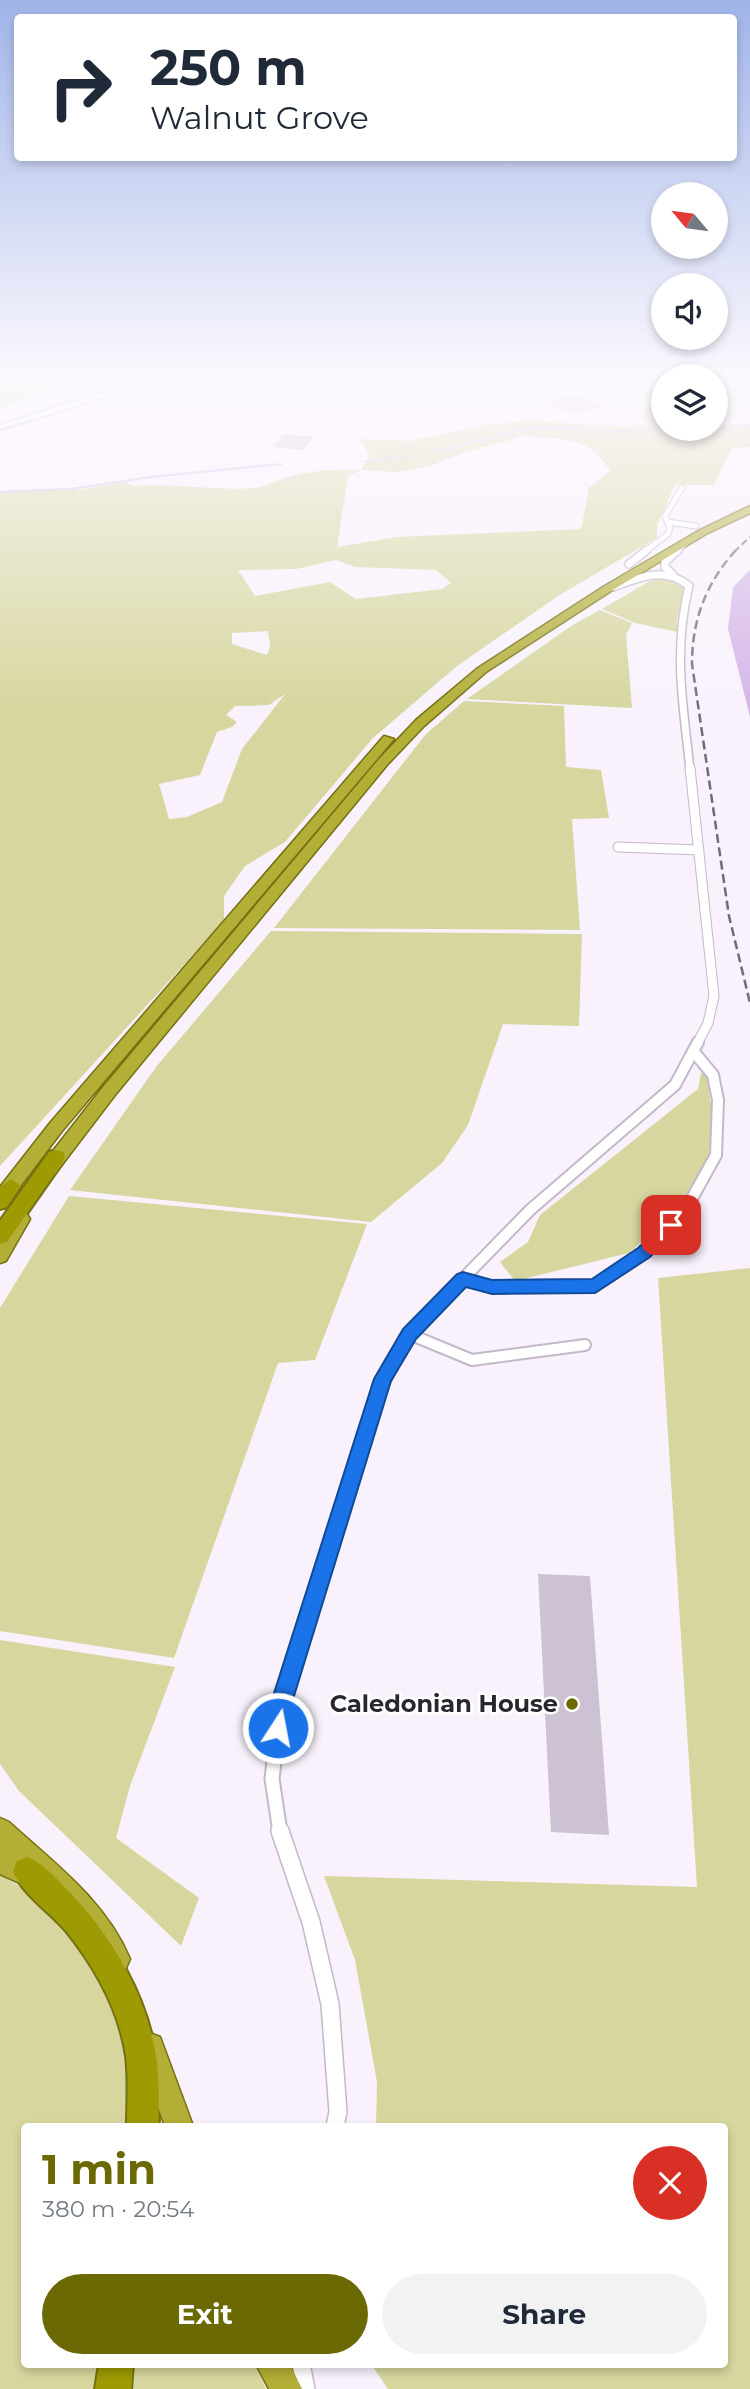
<!DOCTYPE html>
<html lang="en">
<head>
<meta charset="utf-8">
<style>
	body { margin:0; font-family:Montserrat,sans-serif; background:#f2f2f3; color:#1f2937; height:100vh; display:flex; flex-direction:column; font-size:26px; white-space:nowrap }
	* { box-sizing:border-box; margin:0 }
	p { font-size:23px; color:#747a83 }
	.icon { flex:none; width:38px; height:38px; fill:none; stroke:currentColor; stroke-width:2; stroke-linecap:round; stroke-linejoin:round }
	.map { position:relative; flex:1; overflow:hidden }
	.drawer { position:absolute; left:21px; top:2123px; width:707px; height:245px; display:flex; flex-direction:column; background:#fff; border-radius:7px; box-shadow:0 4px 10px #0003 }
	.drawer>* { flex:none }
	.top-card { position:absolute; left:14px; top:14px; width:723px; height:147px; border-radius:7px; box-shadow:0 4px 10px #0003; background:#fff; color:#1f2937; overflow:hidden }
	.needle { width:46px; rotate:299deg }
	.controls { position:absolute; left:651px; top:182px; display:grid; gap:14px }
	.controls a { display:grid; place-items:center; width:77px; height:77px; border-radius:50%; background:#fff; box-shadow:0 4px 10px #0003; font-size:35px }
	.pin { position:absolute; display:grid; place-items:center; width:60px; height:60px; color:#fff; margin:-30px; border-radius:14px; box-shadow:0 4px 10px #0006 }
	.me { position:absolute; width:77px; margin:-38px; rotate:11deg; stroke-linejoin:round; filter:drop-shadow(0 0 5px #0008) }
	.turn { display:flex; align-items:center; gap:24px; height:147px; padding:0 21px; font-size:32px }
	.turn .icon { width:91px; height:91px; stroke-width:2.5 }
	.turn b { display:block; font-size:49px; line-height:60px }
	.round { display:grid; place-items:center; flex:none; width:74px; height:74px; border-radius:37px; background:#f2f2f3 }
	.headline { display:flex; align-items:center; justify-content:space-between; height:119px; padding:0 21px }
	h1 { font-size:42px; font-weight:700; line-height:52px; color:#6b6903 }
	.button { display:flex; gap:14px; margin-top:auto; padding:14px 21px }
	.button a { flex:1; height:80px; border-radius:42px; background:#6b6903; color:#fff; font-size:28px; font-weight:700; line-height:80px; text-align:center }
	.button a+a { background:#f2f2f3; color:#1f2937 }
	.map>svg:first-child { display:block }
	.green { fill:#d6d69e; fill-rule:evenodd }
	.water { fill:#d4b5e7 }
	.lines { fill:none; stroke-linecap:round; stroke-linejoin:round }
	.stream { stroke:#d4b5e7; stroke-width:2 }
	.building { fill:#ccc2d3 }
	.minor-far5-casing { stroke:#c3b8ca; stroke-width:7 }
	.minor-far4-casing { stroke:#c3b8ca; stroke-width:10 }
	.minor-far3-casing { stroke:#c3b8ca; stroke-width:11 }
	.minor-far2-casing { stroke:#c3b8ca; stroke-width:14 }
	.minor-far1-casing { stroke:#c3b8ca; stroke-width:17 }
	.minor-casing { stroke:#c3b8ca; stroke-width:20 }
	.tertiary-casing { stroke:#c3b8ca; stroke-width:4 }
	.trunk-casing { stroke:#757112; stroke-width:3 }
	.motorway-casing { stroke:#757112; stroke-width:4 }
	.minor-far5 { stroke:#fff; stroke-width:5 }
	.minor-far4 { stroke:#fff; stroke-width:7 }
	.minor-far3 { stroke:#fff; stroke-width:9 }
	.minor-far2 { stroke:#fff; stroke-width:10 }
	.minor-far1 { stroke:#fff; stroke-width:13 }
	.minor { stroke:#fff; stroke-width:17 }
	.tertiary { fill:#fff; fill-rule:evenodd }
	.trunk { fill:#b2ae36; fill-rule:evenodd }
	.motorway { fill:#9e9a04; fill-rule:evenodd }
	.rail-far1 { stroke:#716c74; stroke-width:2; stroke-dasharray:7 3.5; stroke-linecap:butt }
	.rail { stroke:#716c74; stroke-width:2.5; stroke-dasharray:9 4.5; stroke-linecap:butt }
	.route { fill:#1a73e8; stroke:#114b97; stroke-width:2 }
	.poi-dot { fill:#6b6903; stroke:#fff; stroke-width:2.5 }
	.labels { text-anchor:middle; stroke-width:5; stroke-linejoin:round; paint-order:stroke }
	.near-poi-label { font-size:24px; font-weight:bold; fill:#2a262d; stroke:#fff; text-anchor:end }
</style>
</head>
<body>
<div class="map">
<svg width="750" height="2389" viewBox="0 0 750 2389">
	<rect width="100%" height="100%" fill="#f9f2fd"/>
	<!-- green -->
	<path class="green" d="M0,380H108L83,389L57,388L0,408Z
		M650,380H663V429H716V425L750,424V447L732,448L714,485H675L657,525V538L561,594L457,666L373,738L285,842L245,866L224,896V921L0,1166V491L65,488L77,490L126,482L132,486C174,483 214,491 256,488C265,487 273,482 282,479C306,471 336,468 361,470L370,456L361,441L352,439L411,441L486,425L529,420L625,427L648,424L641,417L647,406L652,403L644,397ZM526,436C564,440 589,435 610,471L589,488L581,529L397,537L337,547L348,476L361,470L397,472L433,465L468,451ZM336,560L355,567L436,570L451,583L442,589L356,599L330,582L255,596L238,570L296,569ZM268,631L270,647L267,655L232,644V633ZM285,694L242,749L222,802L187,817L169,819L159,784L200,775L217,732L232,727L237,722L226,715L235,706L269,705Z
		M660,575L685,584L677,621L678,632L635,623L602,609Z
		M600,610L632,623L626,635L632,708L467,699L571,626Z
		M464,701L564,706L566,767L601,770L609,818L572,819L580,930L274,928L426,734Z
		M271,931L582,934L579,1026L503,1024L468,1125L442,1163L371,1222L70,1190L156,1067Z
		M701,1073L707,1074L714,1127L708,1159L676,1210L629,1253L515,1281L500,1262L528,1242L540,1215L698,1089Z
		M69,1196L367,1224L315,1360L278,1363L174,1658L0,1631V1308Z
		M750,1268V2389H388L371,2364H724V2126H376L377,2082L355,1960L324,1876L697,1887L658,1278Z
		M0,1640L175,1667L130,1786L116,1838L199,1898L181,1946L19,1791L0,1764Z
		M0,1875L46,1901L95,1950L135,2048L139,2126H24V2364H111L108,2389H0Z
		M134,2364H255L266,2389H132Z"/>
	<!-- water -->
	<path class="water" d="M750,570V717L728,629L733,587Z"/>
	<g class="lines">
		<!-- stream -->
		<path class="stream" d="M724,430L750,425
			M435,452L534,427L623,431L663,428
			M365,461L407,457
			M0,492L71,489L151,477L282,464"/>
	</g>
	<!-- building -->
	<path class="building" d="M571,395L582,397L603,406L575,414L547,402Z
		M283,434H287L314,437L303,450L272,447Z
		M538,1574L590,1576L609,1835L551,1832Z"/>
	<g class="lines">
		<!-- minor-far5 casing -->
		<g class="minor-far5-casing">
			<path id="minor-far5" d="M668,522L696,526
				M644,552L668,534L670,528L665,516L682,488
				M676,552L685,544"/>
		</g>
		<!-- minor-far4 casing -->
		<g class="minor-far4-casing">
			<path id="minor-far4" d="M629,564L647,550
				M673,575L665,567V562L678,550
				M613,587C640,577 665,566 689,586C673,651 683,704 690,769"/>
		</g>
		<!-- minor-far3 casing -->
		<g class="minor-far3-casing">
			<path id="minor-far3" d="M690,768L714,996L708,1023L697,1044
				M618,847L699,850"/>
		</g>
		<!-- minor-far2 casing -->
		<g class="minor-far2-casing">
			<path id="minor-far2" d="M463,1279L492,1287L595,1286L644,1252L685,1211L716,1155L718,1100L713,1075L694,1052
				M409,1334L472,1360L585,1345
				M379,1392L409,1334L530,1210L675,1085L698,1042"/>
		</g>
		<!-- minor-far1 casing -->
		<g class="minor-far1-casing">
			<path id="minor-far1" d="M280,1832L272,1779L280,1709L379,1390"/>
		</g>
		<!-- minor casing -->
		<g class="minor-casing">
			<path id="minor" d="M280,1831L311,1922L330,2004L338,2112L335,2126
				M301,2364L306,2389"/>
		</g>
		<!-- tertiary casing -->
		<g class="tertiary-casing">
			<path id="tertiary" d="M142,380H151L77,406L0,429V425Z"/>
		</g>
		<!-- trunk casing -->
		<g class="trunk-casing">
			<path id="trunk" d="M750,506V513L706,534L611,591L486,672L424,726L387,765L115,1095L54,1175H42L39,1170L42,1165L103,1087L379,759L416,720L478,668L603,587L700,530Z
				M384,736L394,739L62,1131L6,1205L0,1207V1187L50,1123Z
				M21,1212L27,1214L30,1219L6,1261L0,1263V1240L15,1214Z
				M0,1818L9,1822C54,1863 106,1901 130,1959L126,1968L117,1972L108,1968L81,1923L42,1887L35,1890L0,1874Z
				M150,2033L160,2037L193,2126H165L136,2047L140,2037Z
				M256,2364H290L302,2389H269Z"/>
		</g>
		<!-- motorway casing -->
		<g class="motorway-casing">
			<path id="motorway" d="M56,1150L63,1152L65,1157L63,1162L7,1242L0,1244V1221L49,1152Z
				M11,1179L21,1186L7,1207L0,1209V1187Z
				M27,1857C45,1864 59,1881 72,1895C113,1938 147,1997 156,2056C160,2079 158,2103 159,2126H127C127,2103 129,2079 126,2056C119,2010 95,1967 66,1931C50,1912 22,1894 13,1871L17,1861Z
				M99,2364H133L131,2389H95Z"/>
		</g>
		<!-- minor-far5 -->
		<use href="#minor-far5" class="minor-far5"/>
		<!-- minor-far4 -->
		<use href="#minor-far4" class="minor-far4"/>
		<!-- minor-far3 -->
		<use href="#minor-far3" class="minor-far3"/>
		<!-- minor-far2 -->
		<use href="#minor-far2" class="minor-far2"/>
		<!-- minor-far1 -->
		<use href="#minor-far1" class="minor-far1"/>
		<!-- minor -->
		<use href="#minor" class="minor"/>
		<!-- tertiary -->
		<use href="#tertiary" class="tertiary"/>
		<!-- trunk -->
		<use href="#trunk" class="trunk"/>
		<!-- motorway -->
		<use href="#motorway" class="motorway"/>
		<!-- rail-far1 -->
		<path class="rail-far1" d="M734,552L750,537"/>
		<!-- rail -->
		<path class="rail" d="M736,550C706,583 692,620 692,664L729,916L750,1003"/>
	</g>
	<!-- sky -->
	<linearGradient id="sky" x2="0" y2="1"><stop stop-color="#a0b4e8"/><stop offset="0.53" stop-color="#fcf9fe"/><stop offset="1" stop-color="#fcf9fe" stop-opacity="0"/></linearGradient>
	<rect width="750" height="714" fill="url(#sky)"/>
	<!-- route -->
	<path class="route" d="M671,1218L677,1220V1229L650,1257L595,1293L492,1294L466,1287L416,1339L391,1381L290,1709L285,1736L278,1739L270,1736L267,1728L269,1709L374,1379L403,1329L457,1274L463,1272L492,1280L592,1279L638,1248Z"/>
	<!-- markers -->
	<circle class="poi-dot" cx="572" cy="1704" r="7"/>
	<g class="labels">
		<!-- near-poi labels -->
		<g class="near-poi-label">
			<text x="558" y="1712">Caledonian House</text>
		</g>
	</g>
</svg>
<div class="controls">
<a><svg class="needle" viewBox="-14 -14 28 28"><path d="M0-13l5 13h-10z" fill="#e53935"/><path d="M0 13l5-13h-10z" fill="#747a83"/></svg></a>
<a><svg class="icon" aria-label="sound" viewBox="0 0 24 24"><path d="M4 9h4l5-4v14l-5-4H4zM17 9q2 3 0 6"/></svg></a>
<a><svg class="icon" aria-label="layers" viewBox="0 0 24 24"><path d="M12 4l9 5-9 5-9-5zM3 14l9 5 9-5"/></svg></a>
</div>
<div class="pin" style="left:671px;top:1225px;background:#d93025"><svg class="icon" aria-label="arrive" viewBox="0 0 24 24"><path d="M6 21V4h12l-3 4 3 4H6"/></svg></div>
<svg class="me" style="left:278px;top:1728px" viewBox="-20 -20 40 40"><circle r="17" fill="#1a73e8" stroke="#fff" stroke-width="3"/><path d="M0-11L8 9 0 5-8 9z" fill="#fff"/></svg>
<div class="top-card">
<div class="turn"><svg class="icon" aria-label="right" viewBox="0 0 24 24"><path d="M7 20v-9h11M14 6l5 5-5 5"/></svg><div><b>250 m</b>Walnut Grove</div></div>
</div>
<section class="drawer">
<div class="headline"><div><h1>1 min</h1><p>380 m · 20:54</p></div><a class="round" style="background:#d93025;color:#fff"><svg class="icon" aria-label="close" viewBox="0 0 24 24"><path d="M6 6l12 12M18 6L6 18"/></svg></a></div>
<div class="button"><a>Exit</a><a>Share</a></div>
</section>
</div>
</body>
</html>
